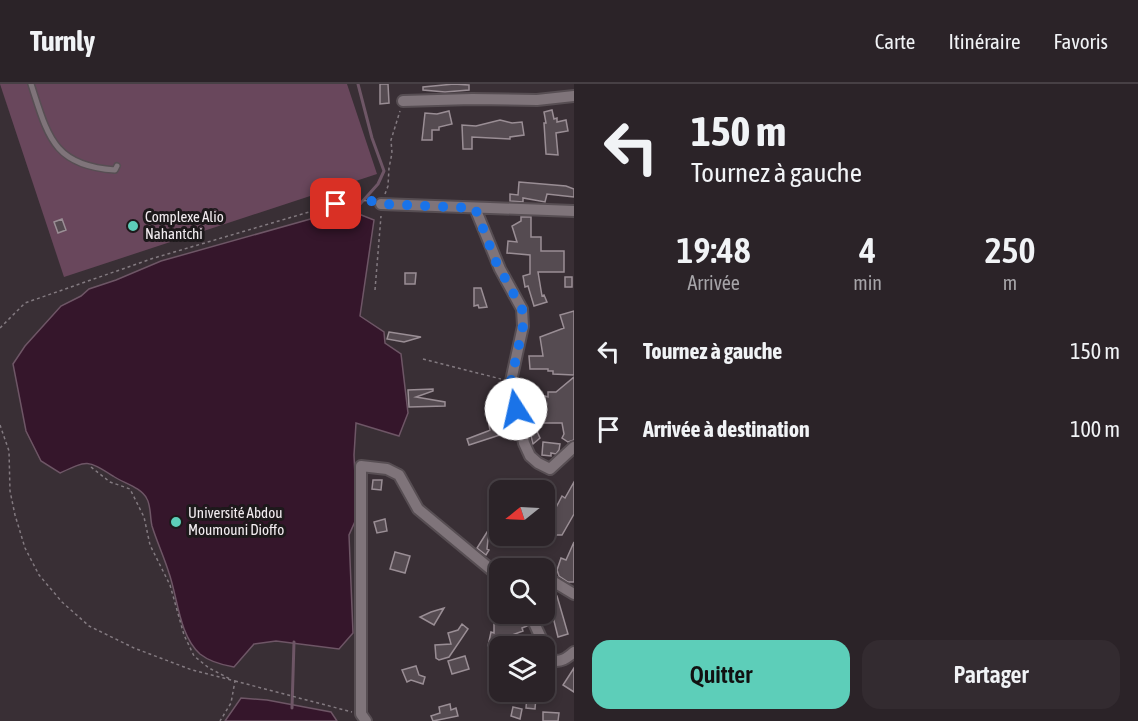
<!DOCTYPE html>
<html lang="fr">
<head>
<meta charset="utf-8">
<style>
	body { margin:0; font-family:"Asap Condensed",sans-serif; background:#332b30; color:#f1f3f6; height:100vh; display:flex; flex-direction:column; font-size:22px; white-space:nowrap }
	* { box-sizing:border-box; margin:0 }
	p { font-size:20px; color:#a6a4a8 }
	.icon { flex:none; width:33px; height:33px; fill:none; stroke:currentColor; stroke-width:2; stroke-linecap:round; stroke-linejoin:round }
	.map { position:relative; flex:1; overflow:hidden }
	.details { display:flex; flex-direction:column; background:#2b2328; width:564px }
	.details>* { flex:none }
	.top-card { background:#2b2328; color:#f1f3f6; overflow:hidden }
	.needle { width:39px; rotate:252deg }
	.buttons { position:absolute; left:489px; top:396px; display:grid; gap:12px }
	.buttons a { display:grid; place-items:center; width:66px; height:66px; border-radius:12px; background:#2b2328; box-shadow:0 3px 9px #0003,0 0 0 2px #474045; font-size:30px }
	.pin { position:absolute; display:grid; place-items:center; width:51px; height:51px; color:#fff; margin:-26px; border-radius:12px; box-shadow:0 3px 9px #0006 }
	.me { position:absolute; width:66px; margin:-33px; rotate:350deg; stroke-linejoin:round; filter:drop-shadow(0 0 4px #0008) }
	.turn { display:flex; align-items:center; gap:21px; height:126px; padding:0 18px; font-size:27px }
	.turn .icon { width:78px; height:78px; stroke-width:2.5 }
	.turn b { display:block; font-size:42px; line-height:51px }
	.eta { display:flex; justify-content:space-evenly; align-items:center; height:102px; text-align:center }
	.eta b { font-size:36px; font-weight:600; line-height:42px }
	.cta { display:flex; gap:12px; margin-top:auto; padding:12px 18px }
	.cta a { flex:1; height:69px; border-radius:18px; background:#5dceb9; color:#111; font-size:24px; font-weight:600; line-height:69px; text-align:center }
	.cta a+a { background:#332b30; color:#f1f3f6 }
	ul { padding:0; list-style:none }
	li { display:flex; align-items:center; gap:18px; height:78px; padding:0 18px }
	li div { flex:1 }
	li b { display:block; font-size:22px }
	li em { font-style:normal }
	header { display:flex; align-items:center; gap:36px; box-sizing:border-box; height:84px; padding:0 30px; background:#2b2328; border-bottom:2px solid #474045 }
	header strong { font-size:28px }
	nav { display:flex; gap:33px; margin-inline-start:auto; font-size:21px }
	main { display:flex; flex:1; min-height:0 }
	.map>svg:first-child { display:block }
	.green { fill:#69475c }
	.water { fill:#35162b; stroke:#6e5666; stroke-width:1.5 }
	.lines { fill:none; stroke-linecap:round; stroke-linejoin:round }
	.stream { stroke:#6e5666; stroke-width:3 }
	.building { fill:#554b51; stroke:#9a8e95; stroke-width:1.5 }
	.lane-casing { stroke:#574e53; stroke-width:8 }
	.street-casing { stroke:#574e53; stroke-width:14 }
	.path { stroke:#837a80; stroke-width:1.5; stroke-dasharray:3 3; stroke-linecap:butt }
	.lane { stroke:#7f747a; stroke-width:5 }
	.street { stroke:#7f747a; stroke-width:10 }
	.route { stroke:#1a73e8; stroke-width:10; stroke-dasharray:0 18 }
	.poi-dot { fill:#5dceb9; stroke:#1d191b; stroke-width:2 }
	.labels { text-anchor:middle; stroke-width:6; stroke-linejoin:round; paint-order:stroke }
	.poi-label { font-size:15px; fill:#f2ecf0; stroke:#1d191b; text-anchor:start }
</style>
</head>
<body>
<header>
<strong>Turnly</strong>
<nav><a>Carte</a><a>Itinéraire</a><a>Favoris</a></nav>
</header>
<main>
<div class="map">
<svg width="574" height="637" viewBox="0 0 574 637">
	<rect width="100%" height="100%" fill="#392f35"/>
	<!-- green -->
	<path class="green" d="M0,0H347L377,90L64,193Z"/>
	<!-- water -->
	<path class="water" d="M346,125L374,136L360,232L384,248L385,259L401,270L408,329L399,352L356,339L354,371L357,433L349,451L353,549L339,565L276,557L254,560L234,583C222,581 210,578 200,570C179,551 178,515 169,489C164,473 157,458 152,442C150,434 151,422 147,415C141,403 123,399 113,392C87,376 88,376 60,389L41,377L26,347L13,280L25,262L61,222L81,212L89,205L116,196L161,177Z
		M241,614L267,616L331,628L337,637H225Z"/>
	<g class="lines">
		<!-- stream -->
		<path class="stream" d="M352,129L378,100L384,87L372,54L358,0
			M292,624L294,558"/>
	</g>
	<!-- building -->
	<path class="building" d="M380,0H388L389,19L380,20Z
		M454,0L469,1V6L445,8L423,6V3Z
		M552,26L554,35L557,34V38L566,36L568,47L556,49L558,71L546,70L544,39H546L544,28Z
		M449,27L452,40L439,43V46H432V56H422L425,29L437,30Z
		M500,36L512,39L522,38L524,51L510,53V55L472,53V65H463L462,41L476,42Z
		M519,98L566,102L574,105V113L547,110L545,118L523,114V118L510,117V110L518,111Z
		M521,133H531V153H541V167H564V188H538L542,212L544,211L547,218L534,222L528,202L525,203L523,192L530,190V171L507,169L508,157L517,158L512,142L521,137Z
		M62,135L66,146L58,149L54,138Z
		M405,189H416L415,200H405Z
		M565,193H572V203H565Z
		M474,204H481L487,223L479,224L478,221L474,222Z
		M574,227V291L553,290V287H548V285H530L529,272H543L540,253L564,244L560,231Z
		M389,248L421,253L404,258L387,255Z
		M574,293V356L568,358L562,354L564,350L562,339H536L534,331L539,330L534,316L536,309L548,313V308H556Z
		M433,305V307L416,313L445,318V322L409,323L408,306Z
		M528,327L540,354L533,360L525,328Z
		M496,334L498,344L507,341L509,348L469,361L467,355L488,347L490,346L488,336Z
		M543,358L560,360L559,366L556,370L551,369V372L542,371Z
		M373,396H382L381,406L372,405Z
		M574,398V430L562,451H544V433H551L562,412L565,414Z
		M385,435L387,447L377,449L374,438Z
		M489,445L487,465L489,466L486,471L477,464Z
		M574,458V498H568L559,492L557,486L561,474L566,476Z
		M395,468L410,472L405,489L390,485Z
		M553,512H557L568,550L558,553L554,537Z
		M444,524L434,541L420,533L431,528Z
		M523,530L527,542L522,544L523,547L512,551L513,562H488L491,548L494,549V533L509,534Z
		M462,540L468,545L449,573L439,576L436,574L435,561L451,560L448,549L458,546Z
		M465,572L469,585L452,590L448,577Z
		M416,582L419,591L425,593L423,600L411,596L407,598L402,586Z
		M574,584V608L563,601Z
		M527,612L536,613L535,625L526,624Z
		M450,620L451,626L456,624L458,632L433,637L431,632L440,629L439,623Z
		M513,623L522,625L520,635L511,632Z
		M543,628L559,629L558,637H543Z"/>
	<g class="lines">
		<!-- lane casing -->
		<g class="lane-casing">
			<path id="lane" d="M31,0C48,52 53,82 115,86L117,82"/>
		</g>
		<!-- street casing -->
		<g class="street-casing">
			<path id="street" d="M403,17L472,15L537,16L574,12
				M381,120L574,127
				M475,124L500,185L522,225L523,242L511,297L524,359L530,372L538,379L550,385L574,363
				M544,492L574,510
				M530,530L551,576C561,579 567,574 574,568
				M366,637L361,630V382L387,385L399,391L418,425L500,493"/>
		</g>
		<!-- path -->
		<path class="path" d="M385,110L388,102L389,84L392,69L391,56L400,27
			M375,206L381,132
			M0,244L25,219L154,174L336,120L358,116L372,117
			M423,275L501,295
			M0,341L9,367L10,407L15,431L25,464L39,491L62,518L89,542L134,564L192,586L235,597L231,619L220,637
			M91,383L110,398L130,405L144,433L150,461L170,501L184,551L194,572L209,584L230,595
			M235,597L352,628"/>
		<!-- lane -->
		<use href="#lane" class="lane"/>
		<!-- street -->
		<use href="#street" class="street"/>
	</g>
	<g class="lines">
		<!-- route -->
		<path class="route" d="M336,120L368,116L381,120L475,124L496,178L522,225L523,242L511,297L516,325"/>
	</g>
	<!-- markers -->
	<g class="poi-dot">
		<circle cx="133" cy="142" r="6"/>
		<circle cx="176" cy="438" r="6"/>
	</g>
	<g class="labels">
		<!-- poi labels -->
		<g class="poi-label">
			<text x="145" y="138">Complexe Alio<tspan x="145" dy="17">Nahantchi</tspan></text>
			<text x="188" y="434">Université Abdou<tspan x="188" dy="17">Moumouni Dioffo</tspan></text>
		</g>
	</g>
</svg>
<div class="buttons">
<a><svg class="needle" viewBox="-14 -14 28 28"><path d="M0-13l5 13h-10z" fill="#e53935"/><path d="M0 13l5-13h-10z" fill="#a6a4a8"/></svg></a>
<a><svg class="icon" aria-label="search" viewBox="0 0 24 24"><circle cx="10" cy="10" r="6"/><path d="M15 15l6 6"/></svg></a>
<a><svg class="icon" aria-label="layers" viewBox="0 0 24 24"><path d="M12 4l9 5-9 5-9-5zM3 14l9 5 9-5"/></svg></a>
</div>
<div class="pin" style="left:336px;top:120px;background:#d93025"><svg class="icon" aria-label="arrive" viewBox="0 0 24 24"><path d="M6 21V4h12l-3 4 3 4H6"/></svg></div>
<svg class="me" style="left:516px;top:325px" viewBox="-20 -20 40 40"><circle r="19" fill="#fff"/><path d="M0-13L10 11 0 6-10 11z" fill="#1a73e8"/></svg>
</div>
<section class="details">
<div class="top-card">
<div class="turn"><svg class="icon" aria-label="left" viewBox="0 0 24 24"><path d="M17 20v-9H6M10 6l-5 5 5 5"/></svg><div><b>150 m</b>Tournez à gauche</div></div>
</div>
<div class="eta">
<div><b>19:48</b><p>Arrivée</p></div>
<div><b>4</b><p>min</p></div>
<div><b>250</b><p>m</p></div>
</div>
<ul>
<li><svg class="icon" aria-label="left" viewBox="0 0 24 24"><path d="M17 20v-9H6M10 6l-5 5 5 5"/></svg><div><b>Tournez à gauche</b></div><em>150 m</em></li>
<li><svg class="icon" aria-label="arrive" viewBox="0 0 24 24"><path d="M6 21V4h12l-3 4 3 4H6"/></svg><div><b>Arrivée à destination</b></div><em>100 m</em></li>
</ul>
<div class="cta"><a>Quitter</a><a>Partager</a></div>
</section>
</main>
</body>
</html>
